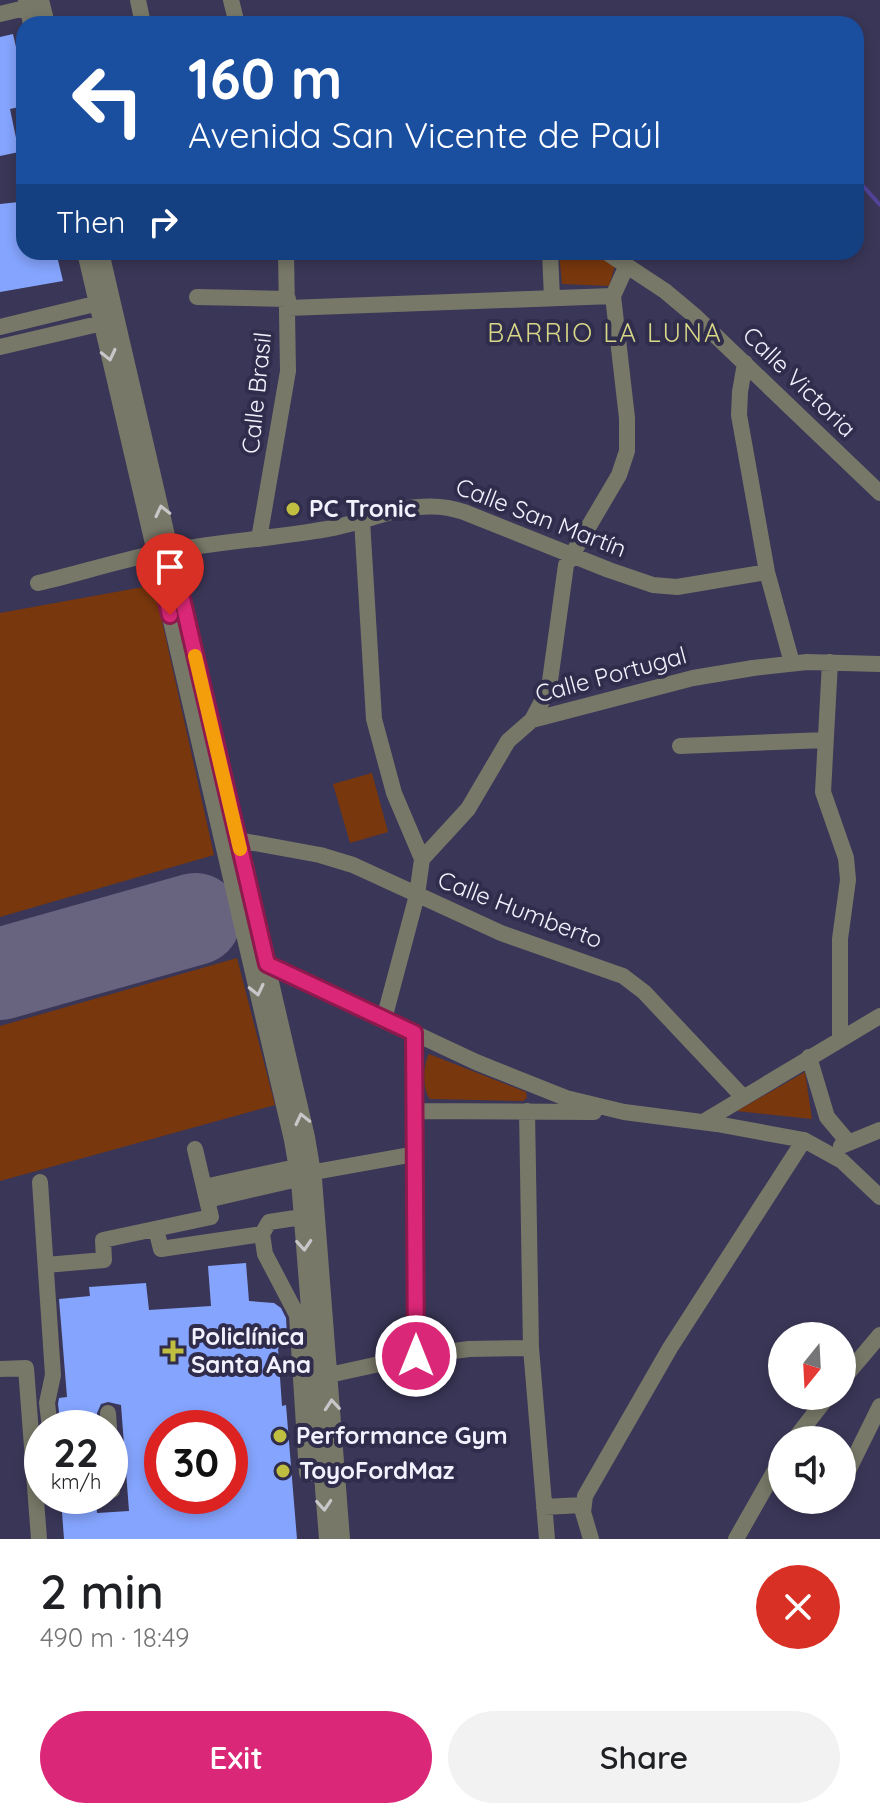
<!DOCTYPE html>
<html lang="en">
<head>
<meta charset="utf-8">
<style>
	body { margin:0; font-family:Quicksand,sans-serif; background:#f2f2f2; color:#202124; height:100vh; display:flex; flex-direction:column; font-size:30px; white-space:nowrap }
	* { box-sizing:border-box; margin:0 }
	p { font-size:26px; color:#757577 }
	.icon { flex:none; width:44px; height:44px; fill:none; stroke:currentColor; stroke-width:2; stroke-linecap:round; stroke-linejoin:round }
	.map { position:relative; height:1539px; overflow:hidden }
	.details { display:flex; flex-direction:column; background:#fff; flex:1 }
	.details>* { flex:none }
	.guide { position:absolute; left:16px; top:16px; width:848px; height:244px; border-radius:24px; box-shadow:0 4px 12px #0003; background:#1a4fa0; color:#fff; overflow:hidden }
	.needle { width:52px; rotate:198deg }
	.controls { position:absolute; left:768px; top:1322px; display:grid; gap:16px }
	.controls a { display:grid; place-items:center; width:88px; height:88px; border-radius:50%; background:#fff; box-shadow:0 4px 12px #0003; font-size:40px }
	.speed { position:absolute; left:24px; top:1410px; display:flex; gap:16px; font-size:40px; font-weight:700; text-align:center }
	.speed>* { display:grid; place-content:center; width:104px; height:104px; border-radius:50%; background:#fff; box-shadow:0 4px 12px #0003; line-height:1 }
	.speed small { font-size:20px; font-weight:400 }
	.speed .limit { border:12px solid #d22; background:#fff; color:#111 }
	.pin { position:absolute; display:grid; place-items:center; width:68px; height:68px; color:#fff; margin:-82px -34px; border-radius:50% 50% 50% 0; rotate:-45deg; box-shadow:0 0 8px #0007 }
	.pin .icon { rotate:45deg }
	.me { position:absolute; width:88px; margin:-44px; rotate:0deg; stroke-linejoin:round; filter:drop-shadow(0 0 6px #0008) }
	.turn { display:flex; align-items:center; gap:28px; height:168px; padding:0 40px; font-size:36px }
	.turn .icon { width:104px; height:104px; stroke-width:2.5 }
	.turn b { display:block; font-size:56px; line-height:68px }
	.then { display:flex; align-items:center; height:76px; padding:0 40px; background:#0003; gap:16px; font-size:30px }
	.round { display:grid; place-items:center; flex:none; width:84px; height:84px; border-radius:42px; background:#f2f2f2 }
	.summary { display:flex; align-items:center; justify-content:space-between; height:136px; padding:0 40px }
	h1 { font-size:48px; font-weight:600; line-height:60px }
	.primary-button { display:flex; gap:16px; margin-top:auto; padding:16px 40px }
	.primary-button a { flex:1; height:92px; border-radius:48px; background:#db2777; color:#fff; font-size:32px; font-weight:600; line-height:92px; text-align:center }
	.primary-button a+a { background:#f2f2f2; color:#202124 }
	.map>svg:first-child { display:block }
	.green { fill:#78370d }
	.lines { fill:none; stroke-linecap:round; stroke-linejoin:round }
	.stream { stroke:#534399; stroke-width:4 }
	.runway { stroke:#686480; stroke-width:92 }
	.building { fill:#85a4fd; fill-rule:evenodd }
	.minor { stroke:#787868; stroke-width:16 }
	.oneway { stroke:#c7c7ca }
	.route-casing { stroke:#8e194d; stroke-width:20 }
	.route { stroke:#db2777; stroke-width:14 }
	.slow { stroke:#f59e0b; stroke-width:14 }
	.poi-dot { fill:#c0be40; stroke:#302c4b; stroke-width:3 }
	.labels { text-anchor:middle; stroke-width:8; stroke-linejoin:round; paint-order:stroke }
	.street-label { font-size:24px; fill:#f2f1fe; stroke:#302c4b }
	.poi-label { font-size:24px; font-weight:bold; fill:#f2f1fe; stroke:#302c4b; text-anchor:start }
	.neighbourhood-label { font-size:26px; letter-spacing:2px; fill:#d7d788; stroke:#302c4b }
</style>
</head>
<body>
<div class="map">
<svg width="880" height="1539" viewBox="0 0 880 1539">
	<rect width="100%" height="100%" fill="#3a3657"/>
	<!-- green -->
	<path class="green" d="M559,252H593L615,266L609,286L562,284Z
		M154,585L214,855L0,917V613Z
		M372,773L388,832L350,843L333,784Z
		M237,958L275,1105L0,1181V1026Z
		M429,1054L526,1092L527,1098L523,1101L430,1099C422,1090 423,1064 429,1054Z
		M805,1072L812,1119L737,1111Z"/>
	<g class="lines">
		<!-- stream -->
		<path class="stream" d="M856,178L880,205"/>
		<!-- runway -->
		<path class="runway" d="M0,974L195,919"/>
	</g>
	<!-- building -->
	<path class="building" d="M13,34L21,68L24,67V106L10,109L19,152L0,156V37Z
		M19,202L24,252H56L63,281L0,292V204Z
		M246,1263L249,1301L274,1303L281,1308L286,1318L287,1335L278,1349L282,1406L286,1405L297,1539H64L61,1499L96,1497L97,1513L129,1511L121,1405L108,1402L101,1404L97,1413L98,1428H61L58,1404L59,1398L67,1397L59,1299L90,1296L89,1287L146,1283L149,1310L211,1306L208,1266ZM162,1428H230V1497L207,1499L206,1496H162L158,1442L162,1441Z"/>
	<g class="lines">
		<!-- minor -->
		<path class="minor" d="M26,0L31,24
			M41,0L47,24
			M138,0L143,24
			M231,0L237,24
			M0,14L42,4
			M85,252L292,1140L299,1181L327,1539
			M101,252L307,1137L314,1179L342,1539
			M550,252L552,298
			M606,252L665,291L696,317L880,493
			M197,297L288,299
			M288,308L613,296
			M0,327L107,301
			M0,347L111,321
			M745,363L740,392L739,415L767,572L792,663
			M362,520L374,719L394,793L422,859L417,895L384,1019
			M259,539L288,371L286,252
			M38,583C77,574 117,561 157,553C213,542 270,539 327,529C374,521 416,495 464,512L609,570L653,585L677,587L767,572
			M830,662L823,792L846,858L848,880L840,939V1039
			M532,720L549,688L566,565L619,475L627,451V418L613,296L627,265
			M680,746L825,740
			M238,840L320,855L353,865L501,933L623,976L644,992L743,1097
			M422,859L468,809L508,741L532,720L693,678L753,668L807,662L880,664
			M267,964L476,1062L566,1098L624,1112L717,1124L804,1140L842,1161L880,1197
			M414,1033L416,1356
			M809,1057L827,1117L849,1143
			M414,1111L594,1112
			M527,1111L531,1348L547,1539
			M703,1122L880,1016
			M841,1146L880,1130
			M40,1182L53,1375L47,1403L50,1428
			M204,1187L287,1169L298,1175
			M207,1200L289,1181L298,1175L415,1154
			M302,1217L269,1222L262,1234L265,1254L297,1315L307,1473L322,1472
			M156,1229L161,1249L262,1234
			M46,1265L104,1260L103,1240L211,1217L195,1149
			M0,1369L26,1368L39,1539
			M329,1375L416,1356L469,1349L531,1348
			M842,1380L880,1335
			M108,1413L109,1428
			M794,1440L828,1396
			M110,1448L112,1490L110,1491
			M842,1483L880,1406
			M544,1507L582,1505
			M591,1539L583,1512L585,1496L670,1348L804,1140
			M736,1539L782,1458"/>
	</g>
	<!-- one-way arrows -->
	<defs><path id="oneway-chevron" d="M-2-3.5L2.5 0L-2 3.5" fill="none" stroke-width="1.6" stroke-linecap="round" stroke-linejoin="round" transform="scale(2)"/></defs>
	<g class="oneway">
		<use href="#oneway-chevron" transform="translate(109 355) rotate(77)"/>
		<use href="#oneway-chevron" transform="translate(162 511) rotate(-103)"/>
		<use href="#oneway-chevron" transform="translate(257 990) rotate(77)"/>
		<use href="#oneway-chevron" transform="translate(302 1119) rotate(-103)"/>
		<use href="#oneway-chevron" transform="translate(304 1245) rotate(86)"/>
		<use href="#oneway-chevron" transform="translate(332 1405) rotate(-95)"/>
		<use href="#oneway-chevron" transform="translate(324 1505) rotate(86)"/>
	</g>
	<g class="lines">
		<!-- route casing -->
		<g class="route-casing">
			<path id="route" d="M170,615L156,553L171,551L267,964L414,1033L416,1356"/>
		</g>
		<!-- route -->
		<use href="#route" class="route"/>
		<!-- slow -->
		<path class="slow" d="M195,656L240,849"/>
	</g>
	<!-- markers -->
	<g class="poi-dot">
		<circle cx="293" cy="509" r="8"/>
		<path d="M169 1339h8v8h8v8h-8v8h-8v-8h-8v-8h8z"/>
		<circle cx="280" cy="1436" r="8"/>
		<circle cx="283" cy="1471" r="8"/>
	</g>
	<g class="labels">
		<!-- street labels -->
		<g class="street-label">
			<text transform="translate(799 382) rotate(44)" y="8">Calle Victoria</text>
			<text transform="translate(257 393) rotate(-84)" y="8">Calle Brasil</text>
			<text transform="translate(541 518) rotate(21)" y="8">Calle San Martín</text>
			<text transform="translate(611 675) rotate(-15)" y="8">Calle Portugal</text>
			<text transform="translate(520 910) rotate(21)" y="8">Calle Humberto</text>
		</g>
		<!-- poi labels -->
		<g class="poi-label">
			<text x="309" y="517">PC Tronic</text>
			<text x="191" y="1345">Policlínica<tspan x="191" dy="28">Santa Ana</tspan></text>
			<text x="296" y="1444">Performance Gym</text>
			<text x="299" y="1479">ToyoFordMaz</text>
		</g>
		<!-- neighbourhood labels -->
		<g class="neighbourhood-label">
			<text x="605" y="342">BARRIO LA LUNA</text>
		</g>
	</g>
</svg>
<div class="controls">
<a><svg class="needle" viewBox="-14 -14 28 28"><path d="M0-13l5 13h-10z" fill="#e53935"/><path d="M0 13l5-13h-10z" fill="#757577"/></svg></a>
<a><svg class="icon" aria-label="sound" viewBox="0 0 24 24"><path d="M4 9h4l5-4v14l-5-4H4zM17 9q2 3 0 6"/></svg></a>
</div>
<div class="speed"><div>22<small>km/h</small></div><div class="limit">30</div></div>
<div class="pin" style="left:170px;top:615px;background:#d93025"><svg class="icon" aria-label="arrive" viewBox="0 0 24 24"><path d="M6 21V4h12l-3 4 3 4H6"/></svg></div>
<svg class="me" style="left:416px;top:1356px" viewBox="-20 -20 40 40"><circle r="17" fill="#db2777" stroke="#fff" stroke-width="3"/><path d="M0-11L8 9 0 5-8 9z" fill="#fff"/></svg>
<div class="guide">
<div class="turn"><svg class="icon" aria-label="left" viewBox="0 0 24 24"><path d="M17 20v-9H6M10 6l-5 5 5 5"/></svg><div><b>160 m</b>Avenida San Vicente de Paúl</div></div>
<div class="then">Then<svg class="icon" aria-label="right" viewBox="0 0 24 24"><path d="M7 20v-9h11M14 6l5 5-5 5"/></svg></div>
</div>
</div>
<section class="details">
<div class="summary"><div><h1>2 min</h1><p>490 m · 18:49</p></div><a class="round" style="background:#d93025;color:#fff"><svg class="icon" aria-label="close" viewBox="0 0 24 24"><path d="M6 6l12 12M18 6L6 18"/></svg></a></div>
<div class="primary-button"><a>Exit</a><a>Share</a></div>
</section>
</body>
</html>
